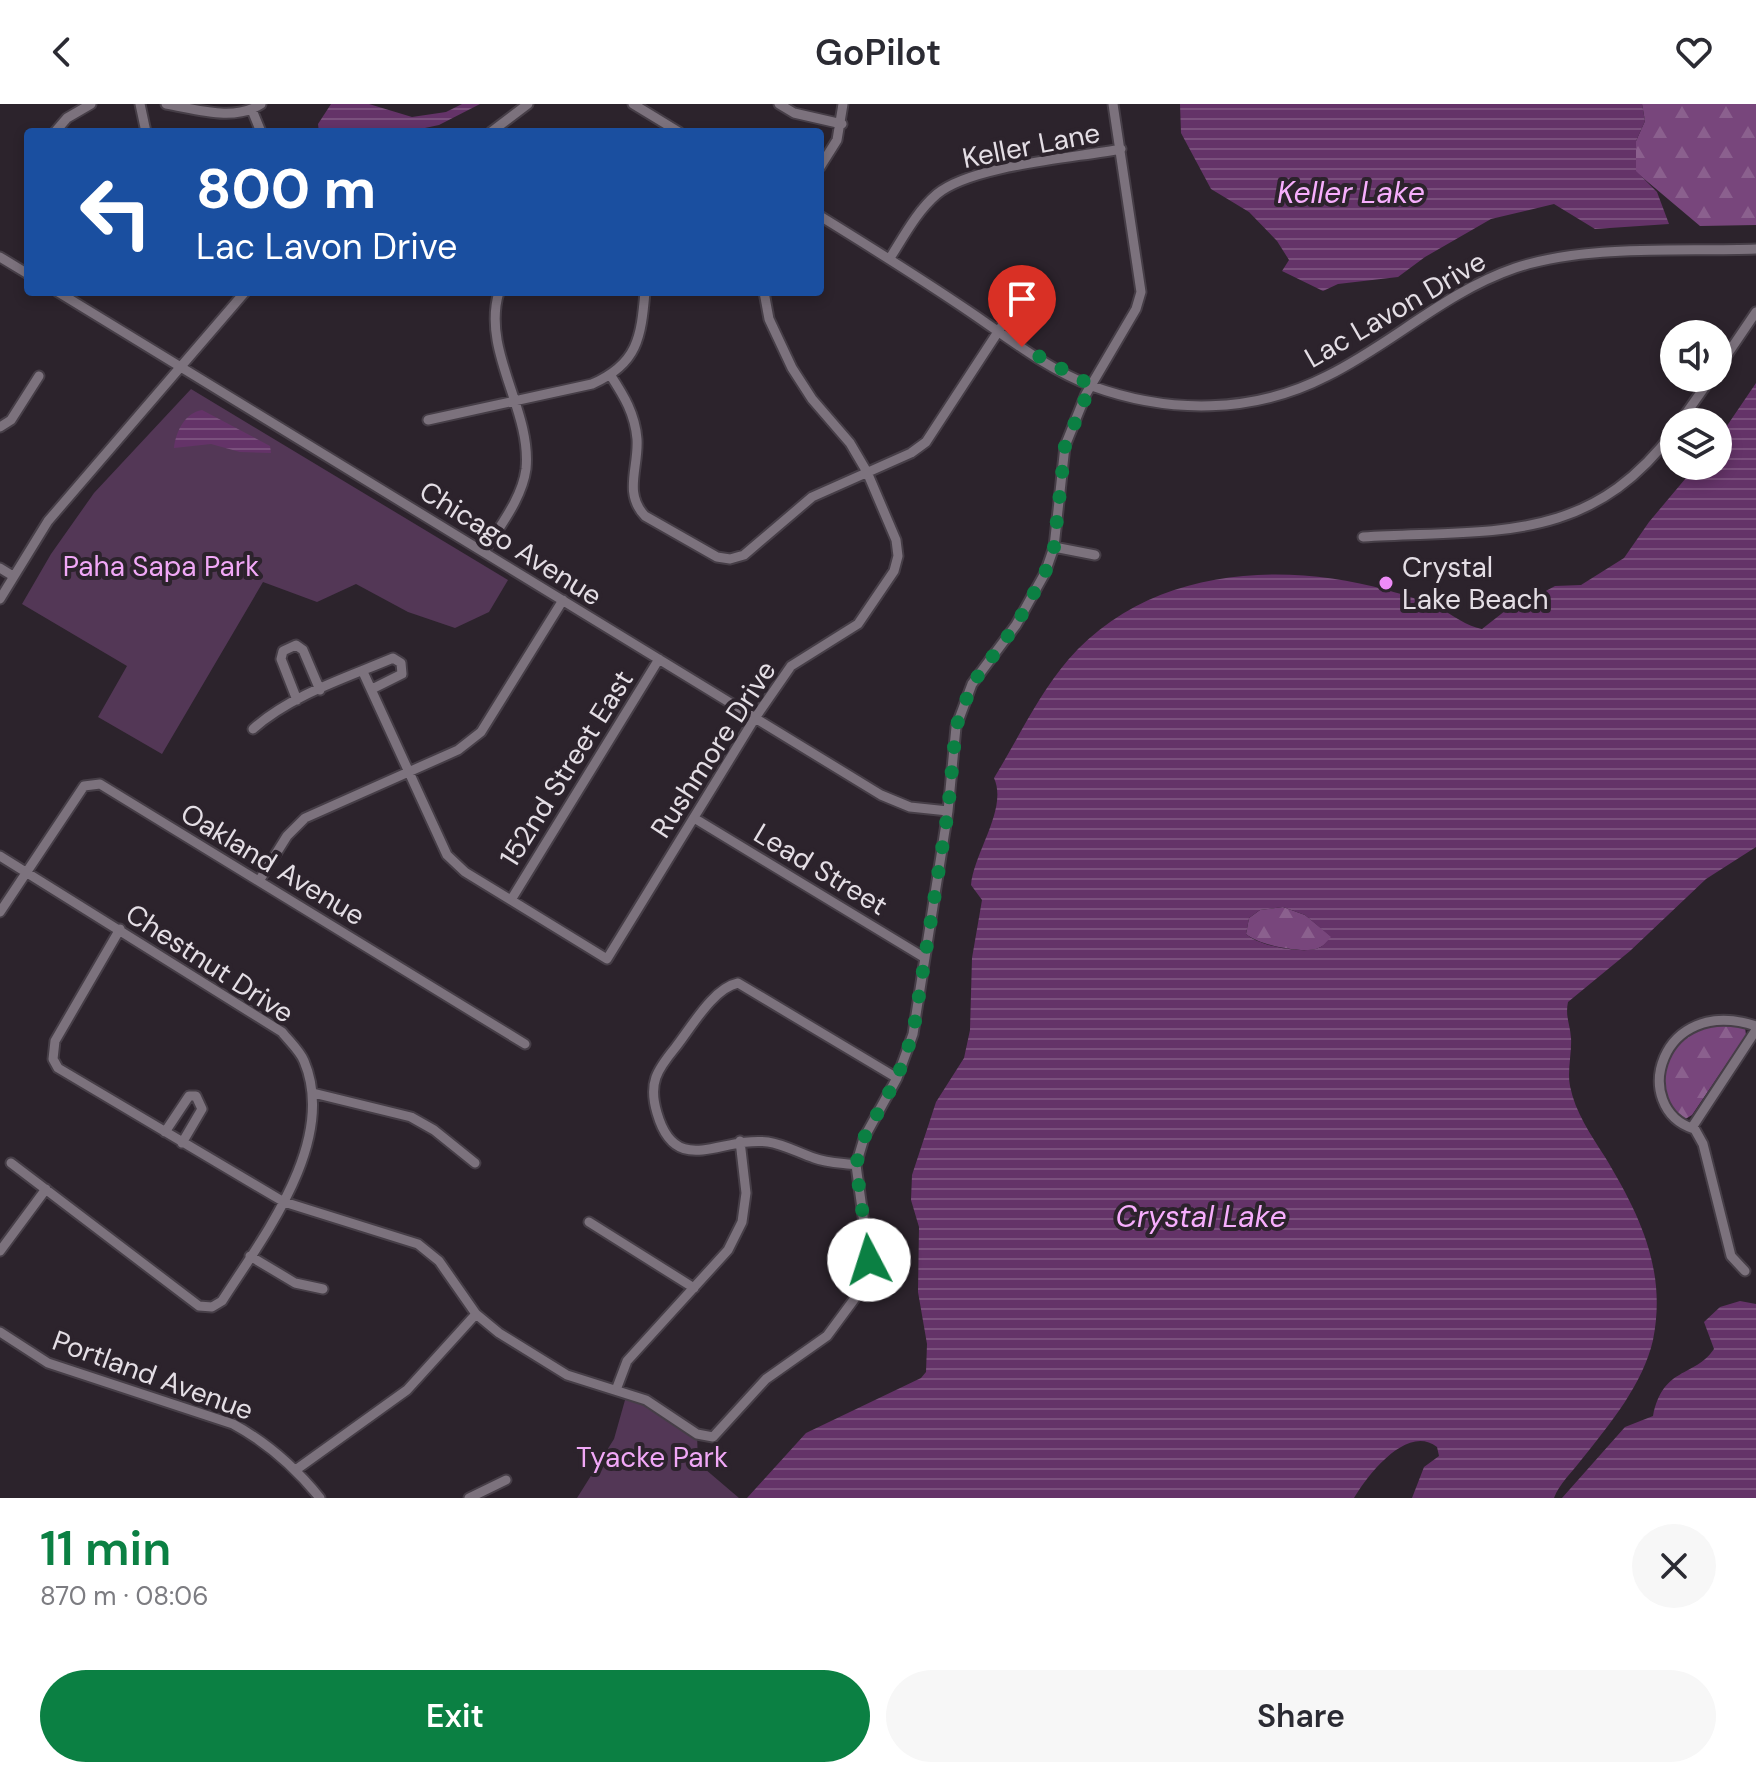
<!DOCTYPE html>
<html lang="en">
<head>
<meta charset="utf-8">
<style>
	body { margin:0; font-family:"DM Sans",sans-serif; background:#f7f7f7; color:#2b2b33; height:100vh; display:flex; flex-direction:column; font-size:30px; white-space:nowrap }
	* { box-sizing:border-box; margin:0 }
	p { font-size:26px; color:#7c7c81 }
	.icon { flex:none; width:44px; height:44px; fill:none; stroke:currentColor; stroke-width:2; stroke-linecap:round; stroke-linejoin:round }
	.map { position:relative; height:1394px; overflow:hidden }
	.side { display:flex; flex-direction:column; background:#fff; flex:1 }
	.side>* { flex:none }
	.banner { position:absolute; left:24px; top:24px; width:800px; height:168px; border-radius:8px; box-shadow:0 4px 12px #0003; background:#1a4fa0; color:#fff; overflow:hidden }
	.controls { position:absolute; left:1660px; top:216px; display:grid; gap:16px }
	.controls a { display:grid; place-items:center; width:72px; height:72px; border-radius:50%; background:#fff; box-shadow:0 4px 12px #0003; font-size:40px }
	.pin { position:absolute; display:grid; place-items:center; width:68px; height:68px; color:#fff; margin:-82px -34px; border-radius:50% 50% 50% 0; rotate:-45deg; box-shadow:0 0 8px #0007 }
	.pin .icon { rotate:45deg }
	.me { position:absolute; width:88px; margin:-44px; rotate:355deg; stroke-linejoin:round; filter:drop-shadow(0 0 6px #0008) }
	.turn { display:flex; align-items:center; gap:28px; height:168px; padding:0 40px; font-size:36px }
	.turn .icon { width:104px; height:104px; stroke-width:2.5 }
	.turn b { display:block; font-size:56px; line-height:68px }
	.round { display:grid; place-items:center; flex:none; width:84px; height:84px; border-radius:42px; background:#f7f7f7 }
	.summary { display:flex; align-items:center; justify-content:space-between; height:136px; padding:0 40px }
	h1 { font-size:48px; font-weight:600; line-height:60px; color:#0b8043 }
	.button { display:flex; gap:16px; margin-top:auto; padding:16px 40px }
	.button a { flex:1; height:92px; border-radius:48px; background:#0b8043; color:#fff; font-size:32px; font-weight:600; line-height:92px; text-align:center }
	.button a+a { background:#f7f7f7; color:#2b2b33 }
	header { display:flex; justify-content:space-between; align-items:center; height:104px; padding:0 40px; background:#fff; font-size:36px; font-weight:600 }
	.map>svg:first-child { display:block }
	.forest { fill:url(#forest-firs) }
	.park { fill:#533756 }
	.water { fill:url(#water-rules); fill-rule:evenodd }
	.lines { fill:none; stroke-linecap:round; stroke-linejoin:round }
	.minor-casing { stroke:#463e47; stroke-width:13 }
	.minor { stroke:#7c727d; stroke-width:9 }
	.route { stroke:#0b8043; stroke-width:14; stroke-dasharray:0 25.2 }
	.poi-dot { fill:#ee8bf7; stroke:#2c232c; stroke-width:3 }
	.labels { text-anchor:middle; stroke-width:8; stroke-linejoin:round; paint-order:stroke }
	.street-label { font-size:28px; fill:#e4dee5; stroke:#2c232c }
	.park-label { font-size:28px; fill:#f1a8f7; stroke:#2c232c }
	.poi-label { font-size:28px; fill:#e4dee5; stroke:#2c232c; text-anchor:start }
	.water-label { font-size:30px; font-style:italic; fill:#f7aefd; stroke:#2c232c }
</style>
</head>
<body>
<header><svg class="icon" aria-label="back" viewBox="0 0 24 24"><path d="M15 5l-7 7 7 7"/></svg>GoPilot<svg class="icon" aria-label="heart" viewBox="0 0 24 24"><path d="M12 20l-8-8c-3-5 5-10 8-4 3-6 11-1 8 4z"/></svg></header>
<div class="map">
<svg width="1756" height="1394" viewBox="0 0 1756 1394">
	<defs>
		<pattern id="forest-firs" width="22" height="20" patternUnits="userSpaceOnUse" patternTransform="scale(2)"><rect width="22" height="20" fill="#78467c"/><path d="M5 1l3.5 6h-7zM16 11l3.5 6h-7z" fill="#8b608e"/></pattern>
		<pattern id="water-rules" width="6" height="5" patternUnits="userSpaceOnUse" patternTransform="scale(2)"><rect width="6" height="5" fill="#643368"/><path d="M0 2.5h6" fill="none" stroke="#7a507d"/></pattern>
	</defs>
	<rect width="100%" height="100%" fill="#2c232c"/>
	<!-- forest -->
	<path class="forest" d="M1642,0H1756V121L1700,122L1636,68V37L1645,17Z
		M1283,803L1305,811L1332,833C1327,838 1323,843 1316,845C1299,849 1259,841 1246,830L1249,814L1260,806Z
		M1709,919L1745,923L1746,931L1692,1011L1682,1017L1664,991C1663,954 1674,933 1709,919Z"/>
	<!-- park -->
	<path class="park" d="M191,285L508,476L489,508L455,524L408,508L356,480L317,498L263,478L162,650L98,613L127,562L22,500L51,450L94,389Z
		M627,1289L697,1330L698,1359L739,1394H577L614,1335Z"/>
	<!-- water -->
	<path class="water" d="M331,0H369L412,13L446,8L462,0H480L439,21L406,28H319L318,20Z
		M1180,0H1642L1645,17L1636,37V67L1657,88L1669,120L1595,125L1554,100L1491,115L1425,153L1398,173L1338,180L1323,187L1282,167L1289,156L1277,137L1249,108L1211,85L1181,29Z
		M1756,279V743L1706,775L1630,847L1568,898C1565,912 1570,920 1571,934C1572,949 1567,967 1570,982C1575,1008 1591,1031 1605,1053C1640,1111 1667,1167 1653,1236C1643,1280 1610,1320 1582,1355C1573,1367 1559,1380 1554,1394H1412L1424,1363L1439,1352L1437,1343C1407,1319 1367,1372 1354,1394H747L806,1329L921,1274L926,1268L927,1240L918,1188L919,1123L911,1096L912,1071L936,998L964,954L970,926L972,854L982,796L971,781C974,748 1008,705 994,674C1018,635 1038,591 1068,556C1147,465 1277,456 1387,486C1404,491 1423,496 1439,504C1453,511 1466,522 1482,525L1510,503L1518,502L1555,482L1581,481L1624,454L1649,418L1696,362H1718V335ZM1283,803L1305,811L1331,833C1326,838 1323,843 1316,845C1299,849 1259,842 1246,830L1249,814L1260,806Z
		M202,306L270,342L271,349L240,348L211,340L174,344C176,327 185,309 202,306Z
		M1740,1197L1756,1200V1394H1562L1625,1323L1653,1312C1663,1262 1694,1274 1714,1245L1704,1218L1720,1203Z"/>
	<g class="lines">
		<!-- minor casing -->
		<g class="minor-casing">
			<path id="minor" d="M140,0L146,28
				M166,0C196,5 234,18 261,0
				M633,0L679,28
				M779,0L794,9L842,20
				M252,6L261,28
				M55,28L67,14L91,0
				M491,28L528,0
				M820,63L837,36L843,0
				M820,112C872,144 923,176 973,210C1011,236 1049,266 1092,282C1169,310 1253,310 1327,272C1392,240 1445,188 1515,164C1587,140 1681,148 1756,145
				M0,153L28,170
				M890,154C904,132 917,107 937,90C972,61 1074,54 1121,45
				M58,188L881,691L910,703L948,707
				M1718,264L1756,208
				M611,272C624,292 635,310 637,335C639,363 623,389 645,412L717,453L730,455L744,451L812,393L911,349L926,338L1009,211L1008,187
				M428,316L592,280C638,260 641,233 645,188
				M1680,318L1711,274
				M0,323L11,316L39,272
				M1363,433C1492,425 1588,442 1674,327
				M1054,443L1095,451
				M484,448C499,423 522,395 526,365C532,306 481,247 499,188
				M0,464L13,472
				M0,495L48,417L245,188
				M363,568L447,751L465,768L607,855L755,614L791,562L858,520L894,467L898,452L896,436L867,368L850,339L812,295L792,264L769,215L764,188
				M297,596L281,555L283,547L296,541L303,546L320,586
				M253,625C291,591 346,574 393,554L401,559L402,570L372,585
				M694,714L925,854
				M0,752L282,928C289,937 300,947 304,957C338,1037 263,1133 222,1197L212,1203L199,1202L11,1059
				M259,777L287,732L305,714L458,646L481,628L563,496
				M511,796L659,555
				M0,808L84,682L100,680L525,940
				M120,825L55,937L53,955L58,964L284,1098L418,1140L439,1157L476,1210L499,1229L567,1271L646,1296L697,1330L713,1333L766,1275L827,1232L861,1186L869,1156L856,1061L864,1034L897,974L913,930L948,707L956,623L972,580L1016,521L1045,469L1054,443L1065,342L1086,290L1136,205L1141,188L1113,0
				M313,989L411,1013L434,1026L475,1059
				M1694,1025C1629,1004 1659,890 1756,922
				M165,1028L189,992H196L202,1005L182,1039
				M856,1061C843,1059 827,1059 814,1054C799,1049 783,1040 768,1038C720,1032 676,1075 657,1009C648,979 657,966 675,944C691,924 713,884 738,879L897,974
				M589,1118L694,1184
				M0,1147L46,1085
				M250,1152L295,1179L323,1185
				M1745,1167L1731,1152L1703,1040L1693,1022L1756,926
				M0,1228L48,1259L233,1320C268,1339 295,1363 320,1394
				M616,1286L627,1257L728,1146L742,1118L746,1089L740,1037
				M297,1365L407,1286L476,1210
				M469,1394L506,1376"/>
		</g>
		<!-- minor -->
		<use href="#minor" class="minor"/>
	</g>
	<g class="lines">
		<!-- route -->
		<path class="route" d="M869,1156L856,1061L864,1034L897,974L913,930L948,707L956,623L972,580L1016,521L1045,469L1054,443L1065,342L1091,281L1022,243"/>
	</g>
	<!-- markers -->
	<circle class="poi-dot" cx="1386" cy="479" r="8"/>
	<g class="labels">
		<!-- street labels -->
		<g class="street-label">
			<text transform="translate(1031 41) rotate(-11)" y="10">Keller Lane</text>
			<text transform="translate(1395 205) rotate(-30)" y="10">Lac Lavon Drive</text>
			<text transform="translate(511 439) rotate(32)" y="10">Chicago Avenue</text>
			<text transform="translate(713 645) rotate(-57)" y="10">Rushmore Drive</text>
			<text transform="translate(566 664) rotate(-58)" y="10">152nd Street East</text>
			<text transform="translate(273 760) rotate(31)" y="10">Oakland Avenue</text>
			<text transform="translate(821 765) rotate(31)" y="10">Lead Street</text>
			<text transform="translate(210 859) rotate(33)" y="10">Chestnut Drive</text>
			<text transform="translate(153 1271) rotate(20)" y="10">Portland Avenue</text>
		</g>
		<!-- park labels -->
		<g class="park-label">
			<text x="161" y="472">Paha Sapa Park</text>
			<text x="652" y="1363">Tyacke Park</text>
		</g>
		<!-- poi labels -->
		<g class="poi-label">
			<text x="1402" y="473">Crystal<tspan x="1402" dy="32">Lake Beach</tspan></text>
		</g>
		<!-- water labels -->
		<g class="water-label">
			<text x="1351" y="99">Keller Lake</text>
			<text x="1201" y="1123">Crystal Lake</text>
		</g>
	</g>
</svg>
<div class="controls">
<a><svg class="icon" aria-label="sound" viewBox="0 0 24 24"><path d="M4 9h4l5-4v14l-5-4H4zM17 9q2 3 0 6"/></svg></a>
<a><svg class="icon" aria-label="layers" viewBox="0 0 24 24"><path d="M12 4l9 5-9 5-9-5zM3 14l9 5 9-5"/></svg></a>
</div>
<div class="pin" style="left:1022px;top:243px;background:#d93025"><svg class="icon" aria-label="arrive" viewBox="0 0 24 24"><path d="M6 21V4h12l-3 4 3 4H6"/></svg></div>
<svg class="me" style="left:869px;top:1156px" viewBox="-20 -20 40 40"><circle r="19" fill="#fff"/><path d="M0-13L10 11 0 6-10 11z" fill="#0b8043"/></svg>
<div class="banner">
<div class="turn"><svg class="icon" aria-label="left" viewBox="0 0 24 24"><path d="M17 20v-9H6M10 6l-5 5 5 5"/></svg><div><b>800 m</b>Lac Lavon Drive</div></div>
</div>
</div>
<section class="side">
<div class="summary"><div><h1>11 min</h1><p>870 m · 08:06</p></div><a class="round"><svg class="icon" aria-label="close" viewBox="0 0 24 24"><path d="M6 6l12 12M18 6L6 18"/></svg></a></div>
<div class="button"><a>Exit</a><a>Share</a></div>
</section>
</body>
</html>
